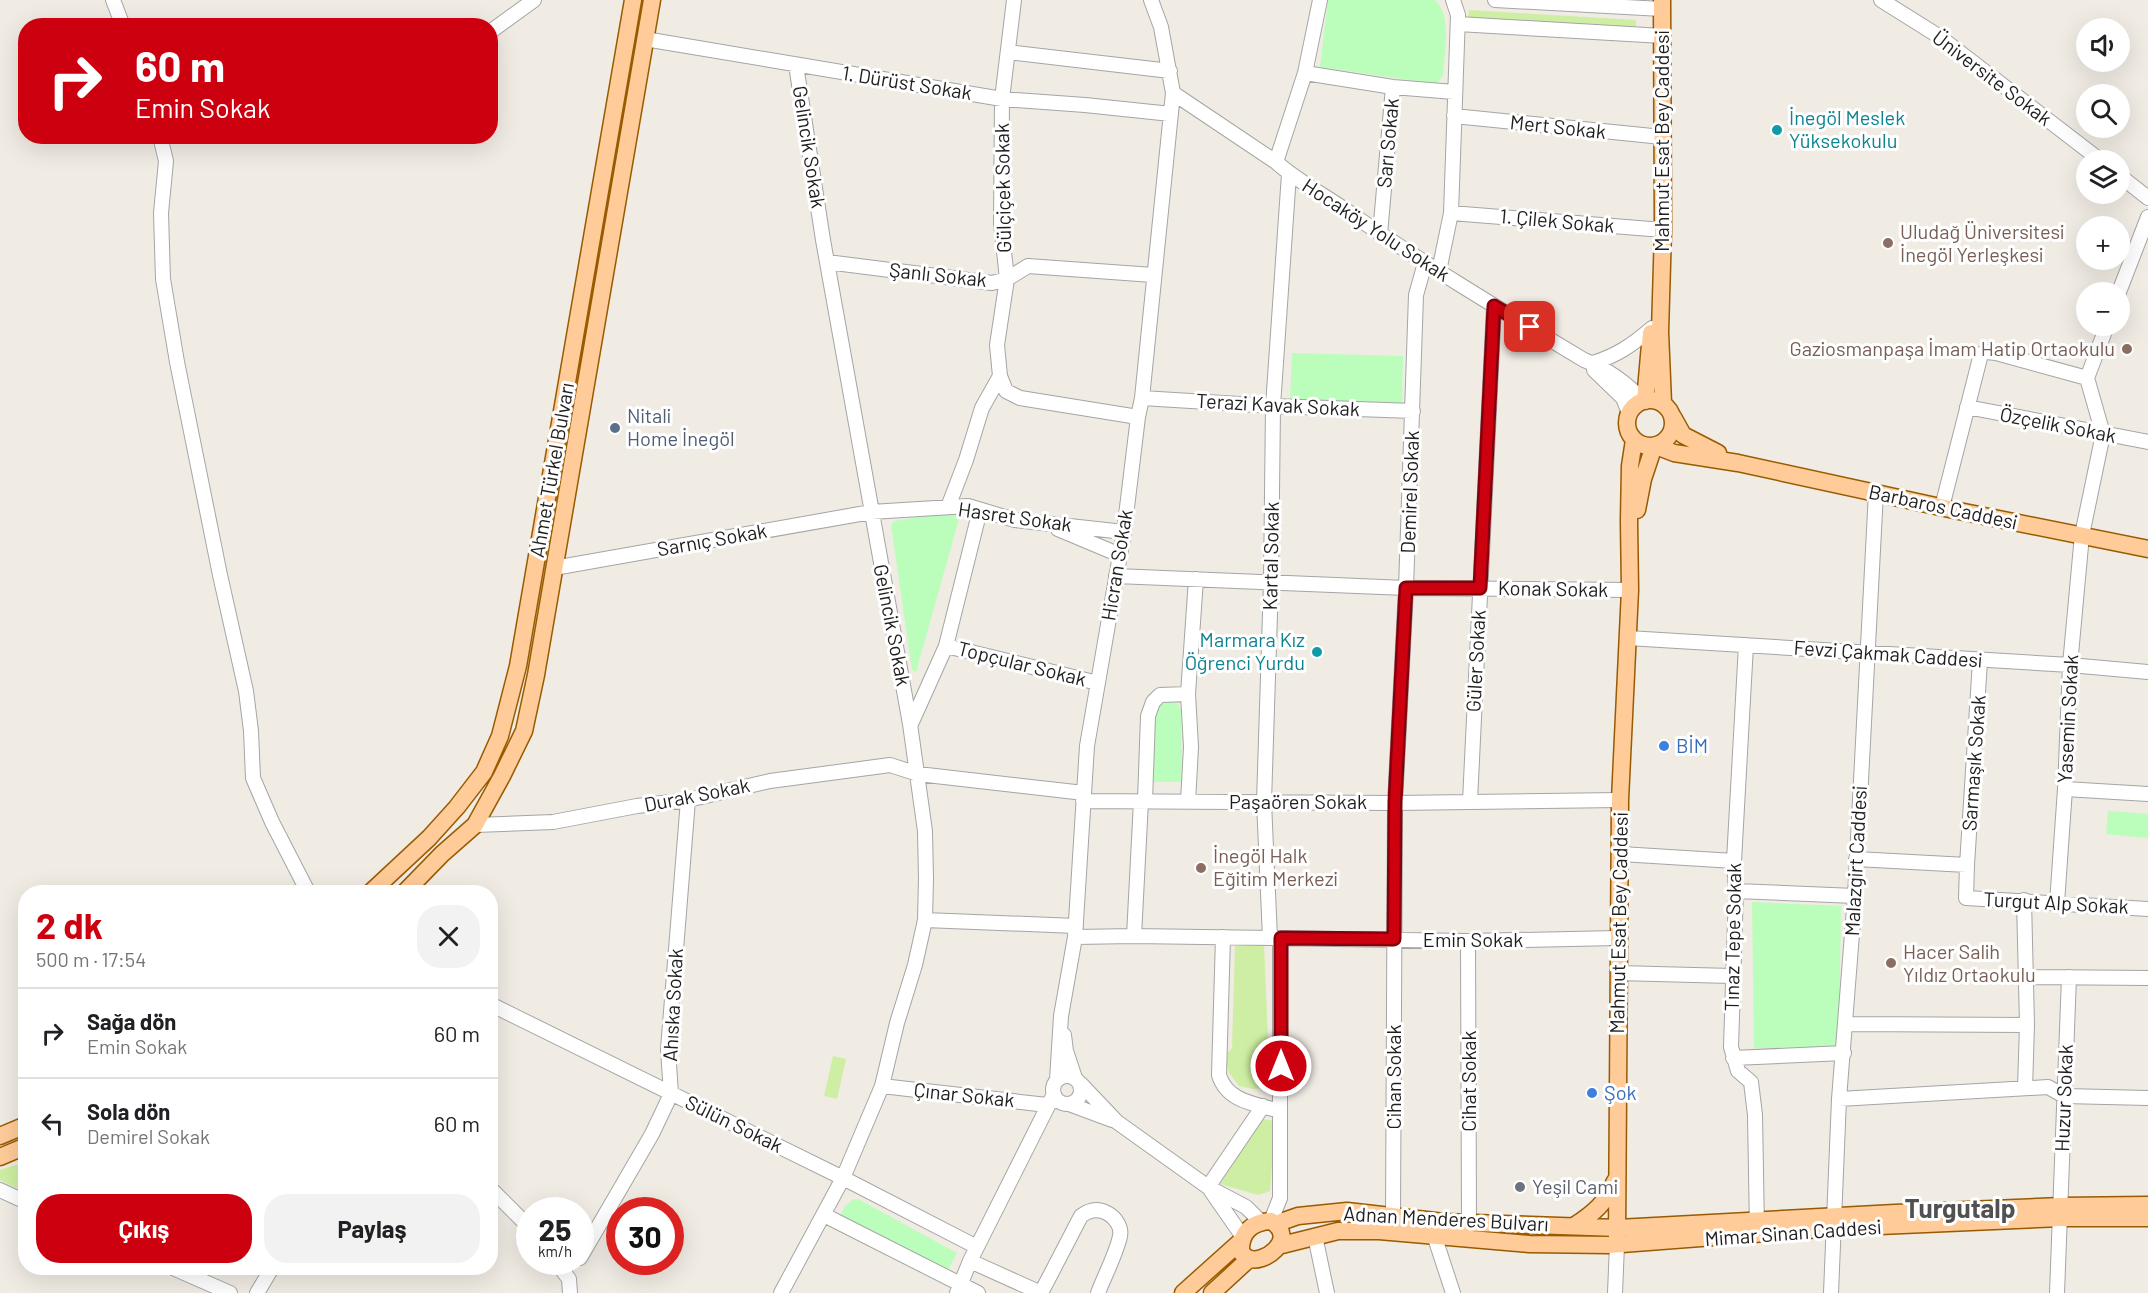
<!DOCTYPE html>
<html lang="tr">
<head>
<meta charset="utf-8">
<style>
	body { margin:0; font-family:Barlow,sans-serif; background:#f2f2f2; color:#202124; height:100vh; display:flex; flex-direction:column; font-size:22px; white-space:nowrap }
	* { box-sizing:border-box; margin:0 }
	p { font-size:20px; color:#757577 }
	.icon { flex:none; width:33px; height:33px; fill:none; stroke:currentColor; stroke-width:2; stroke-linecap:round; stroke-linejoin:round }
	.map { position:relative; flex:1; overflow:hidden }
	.sheet { position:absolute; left:18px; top:885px; width:480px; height:390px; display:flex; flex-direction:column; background:#fff; border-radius:24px; box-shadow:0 6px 24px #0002 }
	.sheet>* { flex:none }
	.top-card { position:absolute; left:18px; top:18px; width:480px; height:126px; border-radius:24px; box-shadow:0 6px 24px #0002; background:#cc000f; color:#fff; overflow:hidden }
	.controls { position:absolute; left:2076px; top:18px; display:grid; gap:12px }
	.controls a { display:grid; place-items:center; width:54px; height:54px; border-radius:50%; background:#fff; box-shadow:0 6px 24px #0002; font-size:30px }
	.speed { position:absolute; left:516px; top:1197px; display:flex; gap:12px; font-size:30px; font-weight:700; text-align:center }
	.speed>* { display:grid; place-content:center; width:78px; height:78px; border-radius:50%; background:#fff; box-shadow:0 6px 24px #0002; line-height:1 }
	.speed small { font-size:15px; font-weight:400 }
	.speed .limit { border:9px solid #d22; background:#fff; color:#111 }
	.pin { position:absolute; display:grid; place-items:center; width:51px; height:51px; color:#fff; margin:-26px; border-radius:12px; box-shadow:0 3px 9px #0006 }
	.me { position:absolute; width:66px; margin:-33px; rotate:0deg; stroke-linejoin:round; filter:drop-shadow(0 0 4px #0008) }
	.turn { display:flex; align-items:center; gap:21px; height:126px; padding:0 18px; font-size:27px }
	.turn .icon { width:78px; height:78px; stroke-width:2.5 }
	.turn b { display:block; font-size:42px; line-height:51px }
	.round { display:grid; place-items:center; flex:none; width:63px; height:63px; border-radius:24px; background:#f2f2f2 }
	.overview { display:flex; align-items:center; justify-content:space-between; height:102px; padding:0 18px }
	h1 { font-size:36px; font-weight:700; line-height:45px; color:#cc000f }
	.cta { display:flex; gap:12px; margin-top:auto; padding:12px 18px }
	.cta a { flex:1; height:69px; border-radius:24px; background:#cc000f; color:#fff; font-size:24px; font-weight:700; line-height:69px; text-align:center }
	.cta a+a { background:#f2f2f2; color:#202124 }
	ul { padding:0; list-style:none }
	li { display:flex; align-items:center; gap:18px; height:90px; padding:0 18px; border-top:2px solid #e0e0e0 }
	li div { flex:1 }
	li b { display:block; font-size:22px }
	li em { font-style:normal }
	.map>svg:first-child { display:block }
	.grass { fill:#ceefa3 }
	.park { fill:#bbfebc }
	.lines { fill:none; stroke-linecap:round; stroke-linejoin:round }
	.minor-casing { stroke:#a5a5a5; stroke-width:16 }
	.major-casing { stroke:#985b00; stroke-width:19 }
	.minor { stroke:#fff; stroke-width:14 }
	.major { stroke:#ffcb99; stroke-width:16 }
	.route-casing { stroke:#85000a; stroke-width:15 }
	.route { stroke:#cc000f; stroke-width:10 }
	.culture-dot { fill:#0f9aa8; stroke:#fff; stroke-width:2 }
	.education-dot { fill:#8d6e63; stroke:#fff; stroke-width:2 }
	.service-dot { fill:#5c6f8a; stroke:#fff; stroke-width:2 }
	.shop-dot { fill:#3f7fe0; stroke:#fff; stroke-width:2 }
	.worship-dot { fill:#6b7280; stroke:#fff; stroke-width:2 }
	.labels { text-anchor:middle; stroke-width:6; stroke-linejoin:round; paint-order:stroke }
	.street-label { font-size:20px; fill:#1e1e1e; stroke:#fff }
	.culture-label { font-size:20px; fill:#0d838f; stroke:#fff; text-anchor:start }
	.education-label { font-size:20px; fill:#785e54; stroke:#fff; text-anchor:start }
	.service-label { font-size:20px; fill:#4e5e75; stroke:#fff; text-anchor:start }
	.shop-label { font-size:20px; fill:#366cbe; stroke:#fff; text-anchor:start }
	.worship-label { font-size:20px; fill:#5b616d; stroke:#fff; text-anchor:start }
	.district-label { font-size:26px; font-weight:bold; fill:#515151; stroke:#fff }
</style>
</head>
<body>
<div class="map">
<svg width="2148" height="1293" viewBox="0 0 2148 1293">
	<rect width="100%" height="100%" fill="#f0ebe3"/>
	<!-- grass -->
	<path class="grass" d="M1469,10L1636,20V28L1468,18Z
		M1264,945L1270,1088L1253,1089L1239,1086L1229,1073L1225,1055L1232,1048L1235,946Z
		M833,1056L846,1059L837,1099L824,1096Z
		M1260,1119L1275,1121L1270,1191L1258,1195L1220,1184Z
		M25,1162V1192L0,1180V1170Z"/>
	<!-- park -->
	<path class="park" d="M1328,0H1435C1453,17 1444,53 1443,75L1437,84L1320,67Z
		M1292,353L1403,356L1402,404L1290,401Z
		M953,512L959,519L916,672L912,670L891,525L894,521Z
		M1168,702H1176L1181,709L1182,782H1150L1155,709L1159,704Z
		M2108,811L2148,814V838L2106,834Z
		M1752,902L1841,906L1839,1047L1754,1048Z
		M854,1199L860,1200L957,1253L948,1270L840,1216L845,1206Z"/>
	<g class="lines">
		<!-- minor casing -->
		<g class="minor-casing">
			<path id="minor" d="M113,0L123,26
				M1014,0L1002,99L1001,224L1007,279L997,345L1000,376L1006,391L1020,398L1138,417
				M1495,0L1662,9
				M1881,0L1940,37L2100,160
				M1458,24L1663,36
				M490,32L534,0
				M645,39L1002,99L1085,105L1171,114
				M1008,52L1170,71
				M1305,73L1393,87L1454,92
				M1173,93L1276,162C1297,181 1324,195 1347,211C1424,264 1504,312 1584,360C1607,369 1627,383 1643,401
				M1454,116L1662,137
				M160,136L166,161L161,213L163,279L177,362L220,575L246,691L251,731L253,778L272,822L308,892
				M1276,162L1305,73L1320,0
				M2120,176L2148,198
				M1451,213L1663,230
				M1380,234L1393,87
				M827,262L992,283L1007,279L1028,266L1153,275
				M1439,271L1451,213L1458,15L1453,0
				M2119,292L2148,217
				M1593,363C1618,355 1632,345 1652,328
				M1594,370L1623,398L1629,413
				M1142,398L1273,406L1413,411
				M1967,407L2148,442
				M948,507L966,460L982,408L1000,376
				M1942,507L1981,354L1986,352L1996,353L2087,378
				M1058,529L1120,555
				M554,568L871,512L968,506L1015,520L1124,532
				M1116,576L1406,588L1630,590
				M1628,638L2070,665L2148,672
				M1746,645L1734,861L1736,891L1731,1047L1738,1071L1751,1082L1755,1115L1757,1229
				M946,646L1098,683
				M911,724L946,646L980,510
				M2065,789L2148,794
				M1083,801L1395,803L1620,800
				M1145,801L1148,716L1153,702L1160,695L1188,694
				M1470,801L1494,306
				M1188,802L1191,747L1188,694L1196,579
				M475,825L553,822L637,806L688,800L770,781L890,765L918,774L1084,793
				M1621,854L1734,861
				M1856,859L1967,865L1966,898L2148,909
				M1967,865L1980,661
				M1736,891L1855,896
				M2024,900L2027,1025L2025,1088
				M2057,903L2065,789L2070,665L2082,535L2103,434L2087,378L2107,326
				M925,920L1076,926
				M1134,936L1141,801
				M1075,937L1134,936L1468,941L1618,938
				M1223,937L1219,1075C1227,1102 1256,1104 1280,1111
				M1270,938L1264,802L1271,582L1273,406L1289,174
				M1468,941L1469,1221
				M1618,973L1732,976
				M2026,977L2148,978
				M490,1004L843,1178L977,1247
				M1846,1024L2027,1025
				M1064,1035L1066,1051L1075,1078
				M1733,1058L1844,1053
				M1053 1090a14 14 0 1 1 28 0a14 14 0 1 1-28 0Z
				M1057,1080L1061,1016L1075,937L1087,746L1124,532L1138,417L1142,398L1173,93L1161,27L1151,0
				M1081,1084L1117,1122L1208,1187L1246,1207L1261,1222
				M882,1086L1047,1105
				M1839,1099L2048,1087L2064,1096L2148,1098
				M1069,1104L1112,1120
				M1208,1187L1263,1106
				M490,1188L530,1228
				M0,1190L26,1202
				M1211,1191L1243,1237
				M824,1215L978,1293
				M1393,1216L1395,803L1406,588L1416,295L1425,263
				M1271,1221L1280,1198V938
				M1434,1235L1453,1293
				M1315,1236L1327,1293
				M580,1258L652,1134L671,1094L668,1049L688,800
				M970,1261L1041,1293
				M556,1262L569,1279L570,1293
				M173,1268L230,1293
				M257,1293L272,1268
				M781,1293L843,1178L882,1086L897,1023L915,965L925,920L926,879L925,831L910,724L823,240L796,65
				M957,1293L970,1261L1054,1094
				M1041,1293L1081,1216C1089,1210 1098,1208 1107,1213C1115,1217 1122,1227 1120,1236C1117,1252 1104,1277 1098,1293
				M1615,1293L1617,1245
				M1831,1293L1839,1099L1855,896L1876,492
				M2057,1293L2069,977"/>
		</g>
		<!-- major casing -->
		<g class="major-casing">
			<path id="major" d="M1662,0L1663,230L1660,332L1663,403
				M1627 423a23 23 0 1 1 46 0a23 23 0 1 1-46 0Z
				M1645,401L1651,333
				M1673,417L1683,435L1718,453
				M1656,446L1674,453L1738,463L1954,510L2148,549
				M1637,510L1643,479L1654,446
				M371,892L429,838L457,807L484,772L500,736L518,666L633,0
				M405,892L442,854L475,825L502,776L524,731L536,675L652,0
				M0,1136L26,1125
				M0,1157L26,1146
				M1271,1221C1300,1239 1262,1266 1248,1258C1245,1257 1243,1254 1241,1252C1240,1233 1251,1222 1271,1221Z
				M1275,1224L1298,1216L1347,1211L1444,1222L1618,1228L1895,1213L2061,1206L2148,1205
				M1574,1226C1594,1213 1606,1203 1615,1181
				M1617,1238L1620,800L1630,590L1629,521L1630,466L1634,440
				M1278,1246L1338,1231H1379L1529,1244L1609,1245L1834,1228L2061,1218H2148
				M1183,1293L1241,1241
				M1212,1293L1249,1259"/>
		</g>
		<!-- minor -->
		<use href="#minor" class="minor"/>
		<!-- major -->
		<use href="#major" class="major"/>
	</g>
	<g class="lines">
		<!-- route casing -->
		<g class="route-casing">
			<path id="route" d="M1281,1066V938L1394,939L1395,802L1406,588H1480L1494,306L1530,327"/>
		</g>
		<!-- route -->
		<use href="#route" class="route"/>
	</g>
	<!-- markers -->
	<g class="culture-dot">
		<circle cx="1777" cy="130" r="6"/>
		<circle cx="1317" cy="652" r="6"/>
	</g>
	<g class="education-dot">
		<circle cx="1888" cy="243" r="6"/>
		<circle cx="2127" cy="349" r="6"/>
		<circle cx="1201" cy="868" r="6"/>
		<circle cx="1891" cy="963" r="6"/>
	</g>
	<circle class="service-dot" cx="615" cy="428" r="6"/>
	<g class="shop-dot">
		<circle cx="1664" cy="746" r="6"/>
		<circle cx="1592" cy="1093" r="6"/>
	</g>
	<circle class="worship-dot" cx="1520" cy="1187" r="6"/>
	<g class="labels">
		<!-- street labels -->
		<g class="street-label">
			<text transform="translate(1992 78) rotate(37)" y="7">Üniversite Sokak</text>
			<text transform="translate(907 83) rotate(9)" y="7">1. Dürüst Sokak</text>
			<text transform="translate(1558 127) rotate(6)" y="7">Mert Sokak</text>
			<text transform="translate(1662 141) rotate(-90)" y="7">Mahmut Esat Bey Caddesi</text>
			<text transform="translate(1388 143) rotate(-85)" y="7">Sarı Sokak</text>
			<text transform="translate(809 147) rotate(81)" y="7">Gelincik Sokak</text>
			<text transform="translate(1003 188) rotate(-91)" y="7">Gülçiçek Sokak</text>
			<text transform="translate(1557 221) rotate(5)" y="7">1. Çilek Sokak</text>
			<text transform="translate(1376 230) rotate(33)" y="7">Hocaköy Yolu Sokak</text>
			<text transform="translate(938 275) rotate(6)" y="7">Şanlı Sokak</text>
			<text transform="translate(1278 405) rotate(3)" y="7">Terazi Kavak Sokak</text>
			<text transform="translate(2058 425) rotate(11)" y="7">Özçelik Sokak</text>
			<text transform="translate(552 470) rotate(-80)" y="7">Ahmet Türkel Bulvarı</text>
			<text transform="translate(1410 492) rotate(-88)" y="7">Demirel Sokak</text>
			<text transform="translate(1943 507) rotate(12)" y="7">Barbaros Caddesi</text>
			<text transform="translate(1015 517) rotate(8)" y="7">Hasret Sokak</text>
			<text transform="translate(712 540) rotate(-10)" y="7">Sarnıç Sokak</text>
			<text transform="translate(1271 556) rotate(-89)" y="7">Kartal Sokak</text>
			<text transform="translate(1117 565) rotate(-81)" y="7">Hicran Sokak</text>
			<text transform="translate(1553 589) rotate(1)" y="7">Konak Sokak</text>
			<text transform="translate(892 625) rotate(79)" y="7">Gelincik Sokak</text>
			<text transform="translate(1888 654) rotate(4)" y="7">Fevzi Çakmak Caddesi</text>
			<text transform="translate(1476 661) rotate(-87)" y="7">Güler Sokak</text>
			<text transform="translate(1022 664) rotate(14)" y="7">Topçular Sokak</text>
			<text transform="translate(2068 719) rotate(-87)" y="7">Yasemin Sokak</text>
			<text transform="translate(1974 763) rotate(-86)" y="7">Sarmaşık Sokak</text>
			<text transform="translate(697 795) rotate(-11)" y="7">Durak Sokak</text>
			<text x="1298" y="809">Paşaören Sokak</text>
			<text transform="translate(1856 861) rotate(-87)" y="7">Malazgirt Caddesi</text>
			<text transform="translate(2056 903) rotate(3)" y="7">Turgut Alp Sokak</text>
			<text transform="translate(1619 923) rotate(-89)" y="7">Mahmut Esat Bey Caddesi</text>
			<text transform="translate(1733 937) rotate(-89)" y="7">Tınaz Tepe Sokak</text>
			<text x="1473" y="947">Emin Sokak</text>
			<text transform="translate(673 1005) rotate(-87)" y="7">Ahıska Sokak</text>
			<text transform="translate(1394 1077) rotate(-90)" y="7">Cihan Sokak</text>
			<text transform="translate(1469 1081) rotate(-90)" y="7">Cihat Sokak</text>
			<text transform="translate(964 1095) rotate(6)" y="7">Çınar Sokak</text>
			<text transform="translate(2064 1098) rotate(-88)" y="7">Huzur Sokak</text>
			<text transform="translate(734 1124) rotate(26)" y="7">Sülün Sokak</text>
			<text transform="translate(1446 1219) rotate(3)" y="7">Adnan Menderes Bulvarı</text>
			<text transform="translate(1793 1233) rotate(-4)" y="7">Mimar Sinan Caddesi</text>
		</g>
		<!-- culture labels -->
		<g class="culture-label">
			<text x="1789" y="125">İnegöl Meslek<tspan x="1789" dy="23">Yüksekokulu</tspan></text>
			<text x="1305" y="647" text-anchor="end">Marmara Kız<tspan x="1305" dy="23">Öğrenci Yurdu</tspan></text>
		</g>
		<!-- education labels -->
		<g class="education-label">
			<text x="1900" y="239">Uludağ Üniversitesi<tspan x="1900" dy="23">İnegöl Yerleşkesi</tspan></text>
			<text x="2115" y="356" text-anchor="end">Gaziosmanpaşa İmam Hatip Ortaokulu</text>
			<text x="1213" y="863">İnegöl Halk<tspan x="1213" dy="23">Eğitim Merkezi</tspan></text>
			<text x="1903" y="959">Hacer Salih<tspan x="1903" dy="23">Yıldız Ortaokulu</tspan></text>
		</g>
		<!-- service labels -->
		<g class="service-label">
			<text x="627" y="423">Nitali<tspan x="627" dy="23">Home İnegöl</tspan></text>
		</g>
		<!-- shop labels -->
		<g class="shop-label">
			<text x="1676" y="753">BİM</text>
			<text x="1604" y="1100">Şok</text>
		</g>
		<!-- worship labels -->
		<g class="worship-label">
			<text x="1532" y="1194">Yeşil Cami</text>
		</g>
		<!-- district labels -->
		<g class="district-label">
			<text x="1960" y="1218">Turgutalp</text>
		</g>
	</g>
</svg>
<div class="controls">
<a><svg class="icon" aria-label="sound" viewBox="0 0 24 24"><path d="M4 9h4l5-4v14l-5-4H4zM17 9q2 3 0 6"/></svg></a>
<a><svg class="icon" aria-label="search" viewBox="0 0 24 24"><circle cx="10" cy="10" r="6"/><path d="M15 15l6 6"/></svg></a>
<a><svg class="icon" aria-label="layers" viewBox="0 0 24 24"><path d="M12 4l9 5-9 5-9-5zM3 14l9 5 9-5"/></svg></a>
<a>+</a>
<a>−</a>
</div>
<div class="speed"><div>25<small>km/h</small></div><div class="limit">30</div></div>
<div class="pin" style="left:1530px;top:327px;background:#d93025"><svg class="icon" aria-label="arrive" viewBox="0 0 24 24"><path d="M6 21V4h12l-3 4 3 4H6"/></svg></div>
<svg class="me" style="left:1281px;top:1066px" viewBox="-20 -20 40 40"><circle r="17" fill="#cc000f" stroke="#fff" stroke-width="3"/><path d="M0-11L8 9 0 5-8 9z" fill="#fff"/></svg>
<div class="top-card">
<div class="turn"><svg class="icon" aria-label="right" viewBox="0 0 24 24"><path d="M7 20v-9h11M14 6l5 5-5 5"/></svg><div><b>60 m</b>Emin Sokak</div></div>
</div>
<section class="sheet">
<div class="overview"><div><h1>2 dk</h1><p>500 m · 17:54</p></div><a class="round"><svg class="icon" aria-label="close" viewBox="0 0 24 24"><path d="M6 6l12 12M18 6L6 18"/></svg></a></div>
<ul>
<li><svg class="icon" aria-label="right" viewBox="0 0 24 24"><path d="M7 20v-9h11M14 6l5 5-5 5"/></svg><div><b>Sağa dön</b><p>Emin Sokak</p></div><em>60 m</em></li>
<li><svg class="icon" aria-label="left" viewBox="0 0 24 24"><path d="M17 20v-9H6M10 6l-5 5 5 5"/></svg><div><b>Sola dön</b><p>Demirel Sokak</p></div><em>60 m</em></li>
</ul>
<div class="cta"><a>Çıkış</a><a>Paylaş</a></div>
</section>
</div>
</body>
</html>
